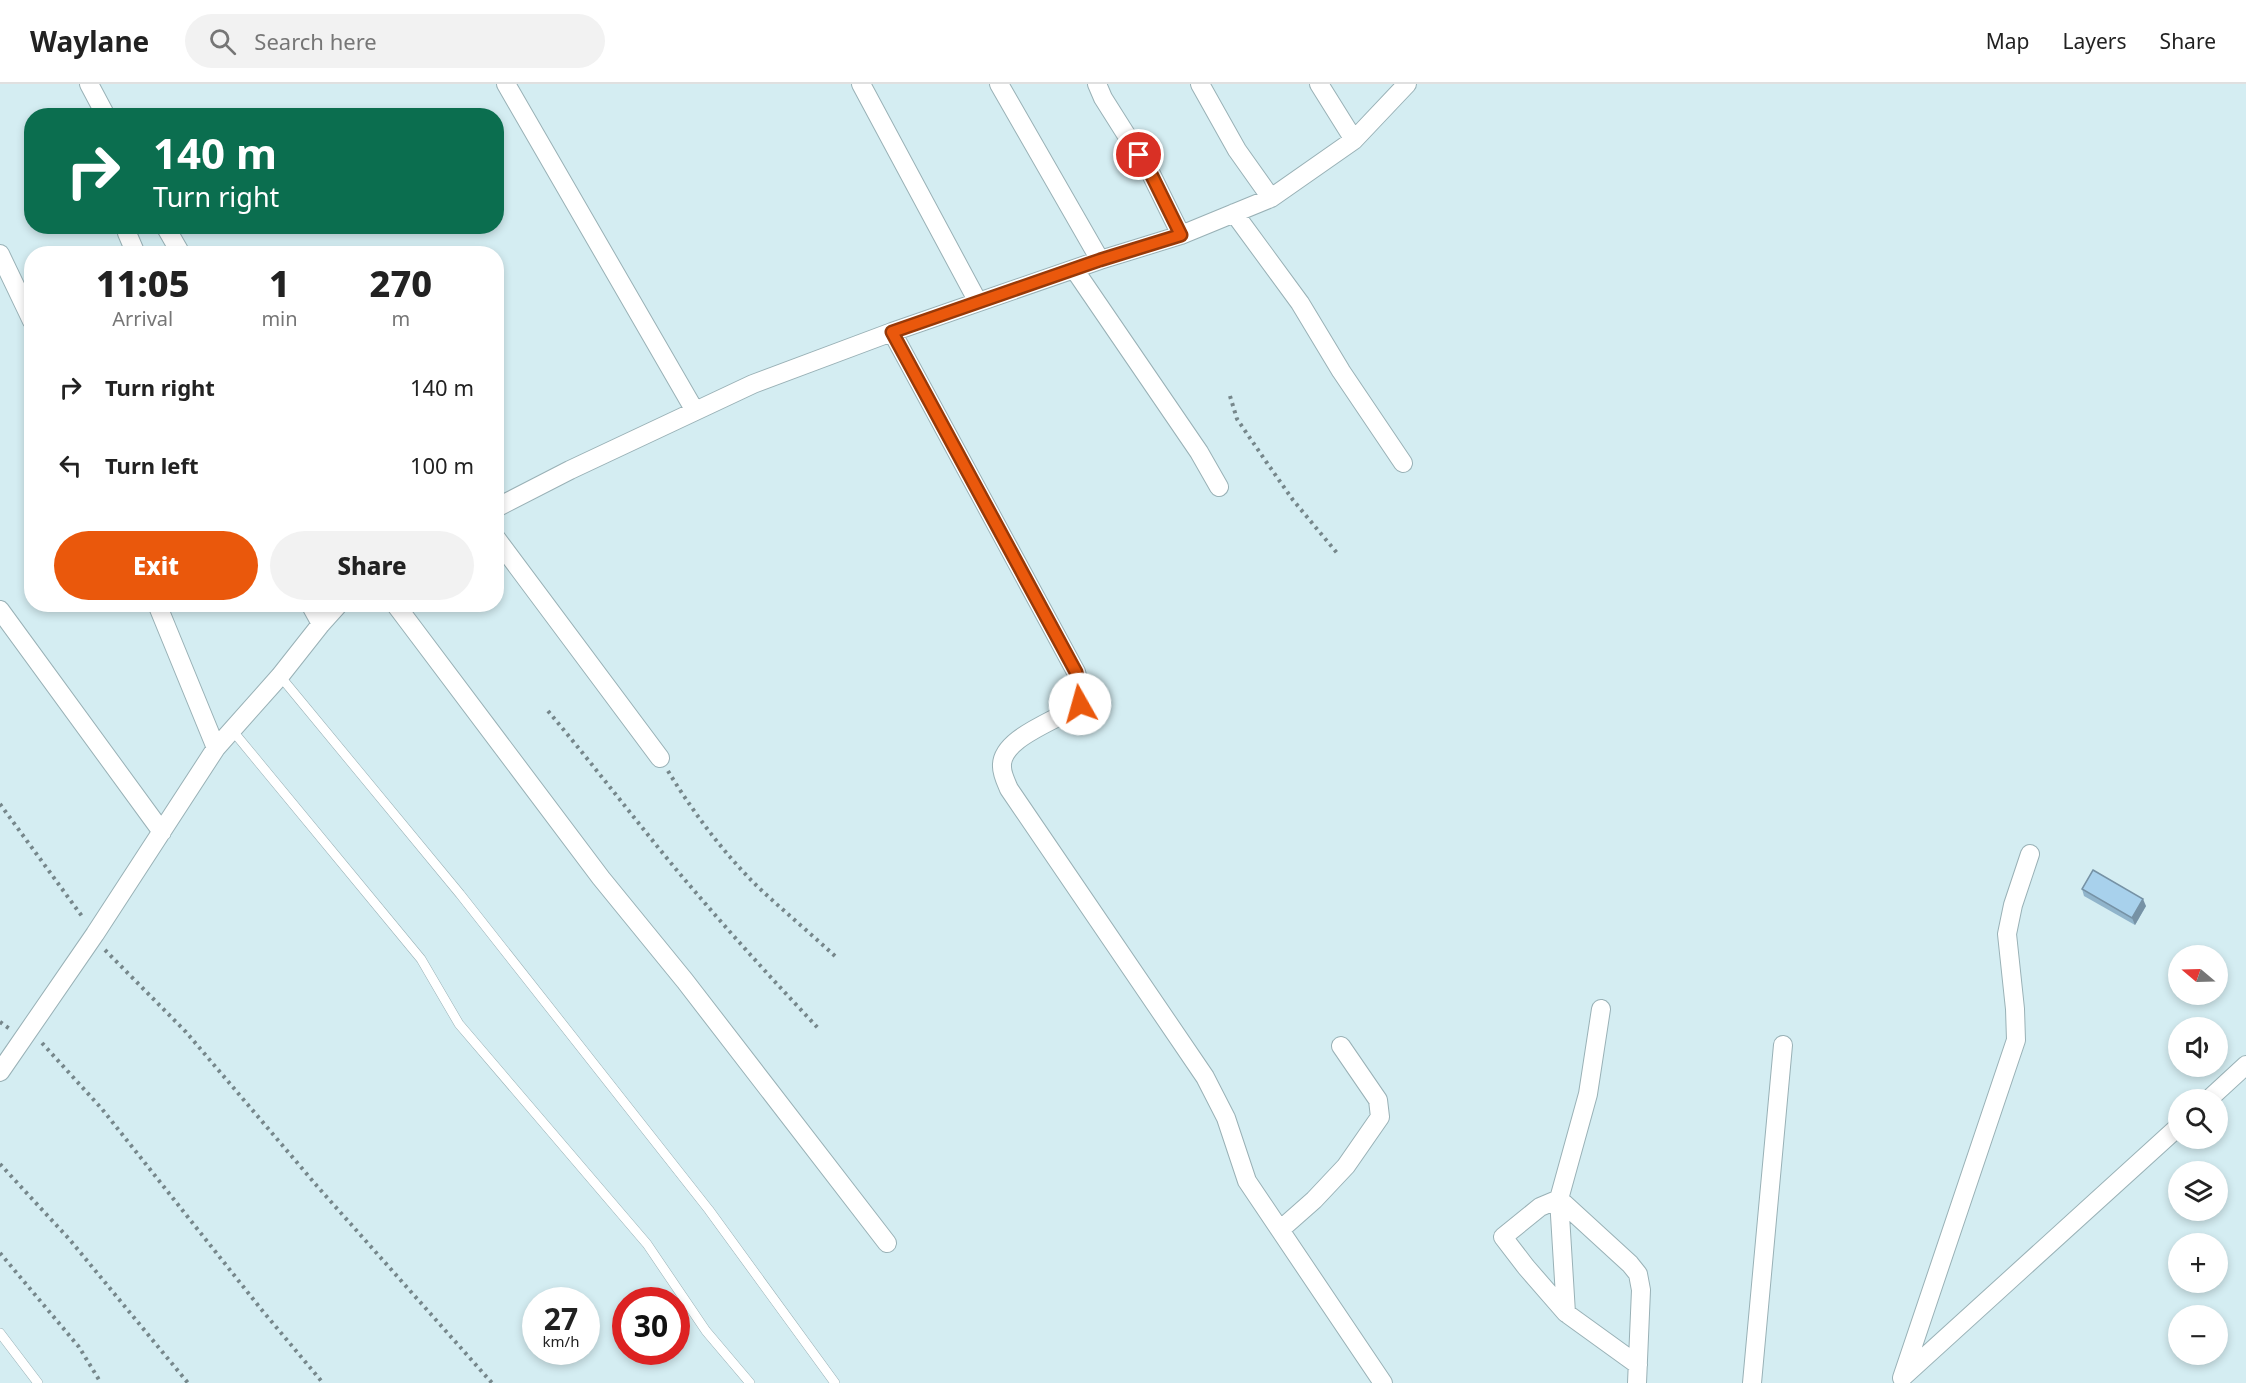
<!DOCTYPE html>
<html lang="en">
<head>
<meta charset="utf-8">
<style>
	body { margin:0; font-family:"Noto Sans",sans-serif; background:#f2f2f2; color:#222; height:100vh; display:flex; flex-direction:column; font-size:22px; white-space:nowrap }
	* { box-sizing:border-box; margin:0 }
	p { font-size:20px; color:#767676 }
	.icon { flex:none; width:33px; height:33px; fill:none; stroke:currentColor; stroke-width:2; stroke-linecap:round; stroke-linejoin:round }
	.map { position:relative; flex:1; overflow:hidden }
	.sheet { position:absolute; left:24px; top:162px; width:480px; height:366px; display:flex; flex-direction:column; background:#fff; border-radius:24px; box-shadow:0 3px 9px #0003 }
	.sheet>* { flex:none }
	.guide { position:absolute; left:24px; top:24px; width:480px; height:126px; border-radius:24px; box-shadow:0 3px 9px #0003; background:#0b6e4f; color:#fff; overflow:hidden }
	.needle { width:39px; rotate:289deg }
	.buttons { position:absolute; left:2168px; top:861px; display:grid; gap:12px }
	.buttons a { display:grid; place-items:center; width:60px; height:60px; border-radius:50%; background:#fff; box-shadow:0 3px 9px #0003; font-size:30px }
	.speed { position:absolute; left:522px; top:1203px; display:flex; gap:12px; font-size:30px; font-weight:700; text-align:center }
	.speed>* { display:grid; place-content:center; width:78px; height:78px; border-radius:50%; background:#fff; box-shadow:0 3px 9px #0003; line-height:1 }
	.speed small { font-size:15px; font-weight:400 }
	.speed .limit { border:9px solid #d22; background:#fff; color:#111 }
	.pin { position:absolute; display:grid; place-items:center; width:51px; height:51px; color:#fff; margin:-26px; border:3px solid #fff; border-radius:50%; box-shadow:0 2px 6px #0007 }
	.me { position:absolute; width:66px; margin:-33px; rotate:353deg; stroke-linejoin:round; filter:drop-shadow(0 0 4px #0008) }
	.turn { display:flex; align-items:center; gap:21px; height:126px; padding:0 30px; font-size:27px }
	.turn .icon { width:78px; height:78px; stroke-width:2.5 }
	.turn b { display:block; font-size:42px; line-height:51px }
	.eta { display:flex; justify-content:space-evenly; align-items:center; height:102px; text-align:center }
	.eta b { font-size:36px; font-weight:800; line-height:42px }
	.primary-button { display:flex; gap:12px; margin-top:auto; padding:12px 30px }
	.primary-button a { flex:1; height:69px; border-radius:36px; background:#ea580c; color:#fff; font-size:24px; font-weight:800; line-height:69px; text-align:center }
	.primary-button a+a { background:#f2f2f2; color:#222 }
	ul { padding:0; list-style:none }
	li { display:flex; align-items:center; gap:18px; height:78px; padding:0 30px }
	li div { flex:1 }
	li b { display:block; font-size:22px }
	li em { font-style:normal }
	header { display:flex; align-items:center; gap:36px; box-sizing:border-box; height:84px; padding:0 30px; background:#fff; border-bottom:2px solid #e0e0e0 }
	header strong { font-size:28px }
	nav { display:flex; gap:33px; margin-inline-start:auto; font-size:21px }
	.search { width:420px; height:54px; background:#f2f2f2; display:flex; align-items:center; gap:15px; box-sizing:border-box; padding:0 21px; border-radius:33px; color:#767676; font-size:22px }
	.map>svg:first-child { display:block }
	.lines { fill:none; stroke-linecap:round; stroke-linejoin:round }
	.service-casing { stroke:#99b1b6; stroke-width:10 }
	.minor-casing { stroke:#99b1b6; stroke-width:20 }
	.path { stroke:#76878b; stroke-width:4; stroke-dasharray:3 4.5; stroke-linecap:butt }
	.service { stroke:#fff; stroke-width:9 }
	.minor { stroke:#fff; stroke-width:18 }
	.wall { fill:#90b4cb }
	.shaded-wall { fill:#7692a5 }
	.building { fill:#a8d1ec; stroke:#7692a5; stroke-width:1.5 }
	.route-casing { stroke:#983908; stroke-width:15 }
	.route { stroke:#ea580c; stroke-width:10 }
</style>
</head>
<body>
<header>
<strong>Waylane</strong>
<div class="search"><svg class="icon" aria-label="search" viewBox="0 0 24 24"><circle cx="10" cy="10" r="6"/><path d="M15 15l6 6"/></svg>Search here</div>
<nav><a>Map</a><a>Layers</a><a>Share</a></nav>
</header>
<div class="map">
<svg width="2246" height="1299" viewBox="0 0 2246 1299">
	<rect width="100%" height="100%" fill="#d4edf2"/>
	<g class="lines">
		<!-- service casing -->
		<g class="service-casing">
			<path id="service" d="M280,592L460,810L709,1126L835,1299
				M232,646L421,875L459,940L647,1160L706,1247L750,1299
				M0,1249L38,1299"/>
		</g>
		<!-- minor casing -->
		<g class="minor-casing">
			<path id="minor" d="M89,0L106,32
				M506,0L695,327
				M861,0L978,218
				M999,0L1100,176
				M1097,0L1103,14L1151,90L1181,151
				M1200,0L1237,66L1271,114
				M1319,0L1354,56
				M1234,129L1300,219L1341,287L1403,379
				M165,142L181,170
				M127,149L136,170
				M0,170L32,237
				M1074,185L1199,368L1219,403
				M892,248L1076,588L1081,608L1080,620C1060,636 1000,653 1002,683C1002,690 1006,698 1009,705L1205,993L1226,1034L1247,1097L1383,1299
				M496,424L570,386L753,300L892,248L1100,176L1181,151L1271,114L1354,56L1407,0
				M496,454L660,674
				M157,520L216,664
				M310,520L321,540
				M395,520L601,794L685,897L887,1159
				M0,526L162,748
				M1601,925L1588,1010L1559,1115L1566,1229L1638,1281
				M0,988L95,850L216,664L280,592L321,540L339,520
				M2208,1016L2246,981
				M1280,1146L1314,1116L1346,1082L1380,1033L1378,1016L1341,962
				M1566,1229L1526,1183L1503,1153L1540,1123L1559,1115L1630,1180L1638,1190L1641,1206L1637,1299
				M1904,1292L2178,1043
				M1902,1294L2016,956L2015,925L2007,850L2013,821L2030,770
				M1752,1299L1783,961"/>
		</g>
		<!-- path -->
		<path class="path" d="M1230,312L1237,335L1267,379L1293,416L1337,469
			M548,627C591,678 632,732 675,784C721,839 769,892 818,944
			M668,687C693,728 722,767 756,801C781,825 809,848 835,872
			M0,720L84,835
			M105,866L186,948L317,1102L492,1299
			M0,938L10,945
			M42,959L102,1025L261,1225L323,1299
			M0,1080L70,1156L188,1299
			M0,1169L79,1263L101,1299"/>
		<!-- service -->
		<use href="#service" class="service"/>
		<!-- minor -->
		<use href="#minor" class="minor"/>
	</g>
	<!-- wall -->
	<path class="wall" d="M2082,805L2146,822L2135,841L2084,812Z"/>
	<!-- shaded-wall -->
	<path class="shaded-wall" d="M2143,815L2146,822L2135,841L2132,834Z"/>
	<!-- building -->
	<path class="building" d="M2093,786L2143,815L2132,834L2082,805Z"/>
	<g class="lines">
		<!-- route casing -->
		<g class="route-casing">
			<path id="route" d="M1080,620L1081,608L1076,588L892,248L1100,176L1181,151L1151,90L1139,71"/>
		</g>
		<!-- route -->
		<use href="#route" class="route"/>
	</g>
</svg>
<div class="buttons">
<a><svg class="needle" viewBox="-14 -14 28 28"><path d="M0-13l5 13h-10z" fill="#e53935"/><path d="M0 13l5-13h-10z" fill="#767676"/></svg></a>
<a><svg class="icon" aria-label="sound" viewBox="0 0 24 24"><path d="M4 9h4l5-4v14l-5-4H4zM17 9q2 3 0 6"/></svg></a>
<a><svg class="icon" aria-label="search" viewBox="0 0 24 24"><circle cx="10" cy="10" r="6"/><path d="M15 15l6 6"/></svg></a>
<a><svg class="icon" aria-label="layers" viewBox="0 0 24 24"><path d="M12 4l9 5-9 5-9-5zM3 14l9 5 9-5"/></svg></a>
<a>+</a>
<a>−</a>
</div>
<div class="speed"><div>27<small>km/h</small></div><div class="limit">30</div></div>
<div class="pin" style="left:1139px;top:71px;background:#d93025"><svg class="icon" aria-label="arrive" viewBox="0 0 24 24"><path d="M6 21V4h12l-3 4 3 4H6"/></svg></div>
<svg class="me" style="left:1080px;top:620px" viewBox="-20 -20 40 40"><circle r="19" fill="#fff"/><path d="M0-13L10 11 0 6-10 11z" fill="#ea580c"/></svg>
<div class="guide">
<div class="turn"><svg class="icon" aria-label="right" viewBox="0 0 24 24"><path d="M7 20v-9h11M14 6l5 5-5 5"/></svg><div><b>140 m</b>Turn right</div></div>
</div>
<section class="sheet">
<div class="eta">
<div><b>11:05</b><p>Arrival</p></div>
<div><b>1</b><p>min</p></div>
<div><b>270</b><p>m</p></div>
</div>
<ul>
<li><svg class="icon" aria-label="right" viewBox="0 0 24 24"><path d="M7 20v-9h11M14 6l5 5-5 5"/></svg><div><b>Turn right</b></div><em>140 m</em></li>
<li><svg class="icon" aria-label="left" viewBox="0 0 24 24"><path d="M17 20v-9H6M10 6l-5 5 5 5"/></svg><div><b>Turn left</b></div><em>100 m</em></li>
</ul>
<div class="primary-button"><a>Exit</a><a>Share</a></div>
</section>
</div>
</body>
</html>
